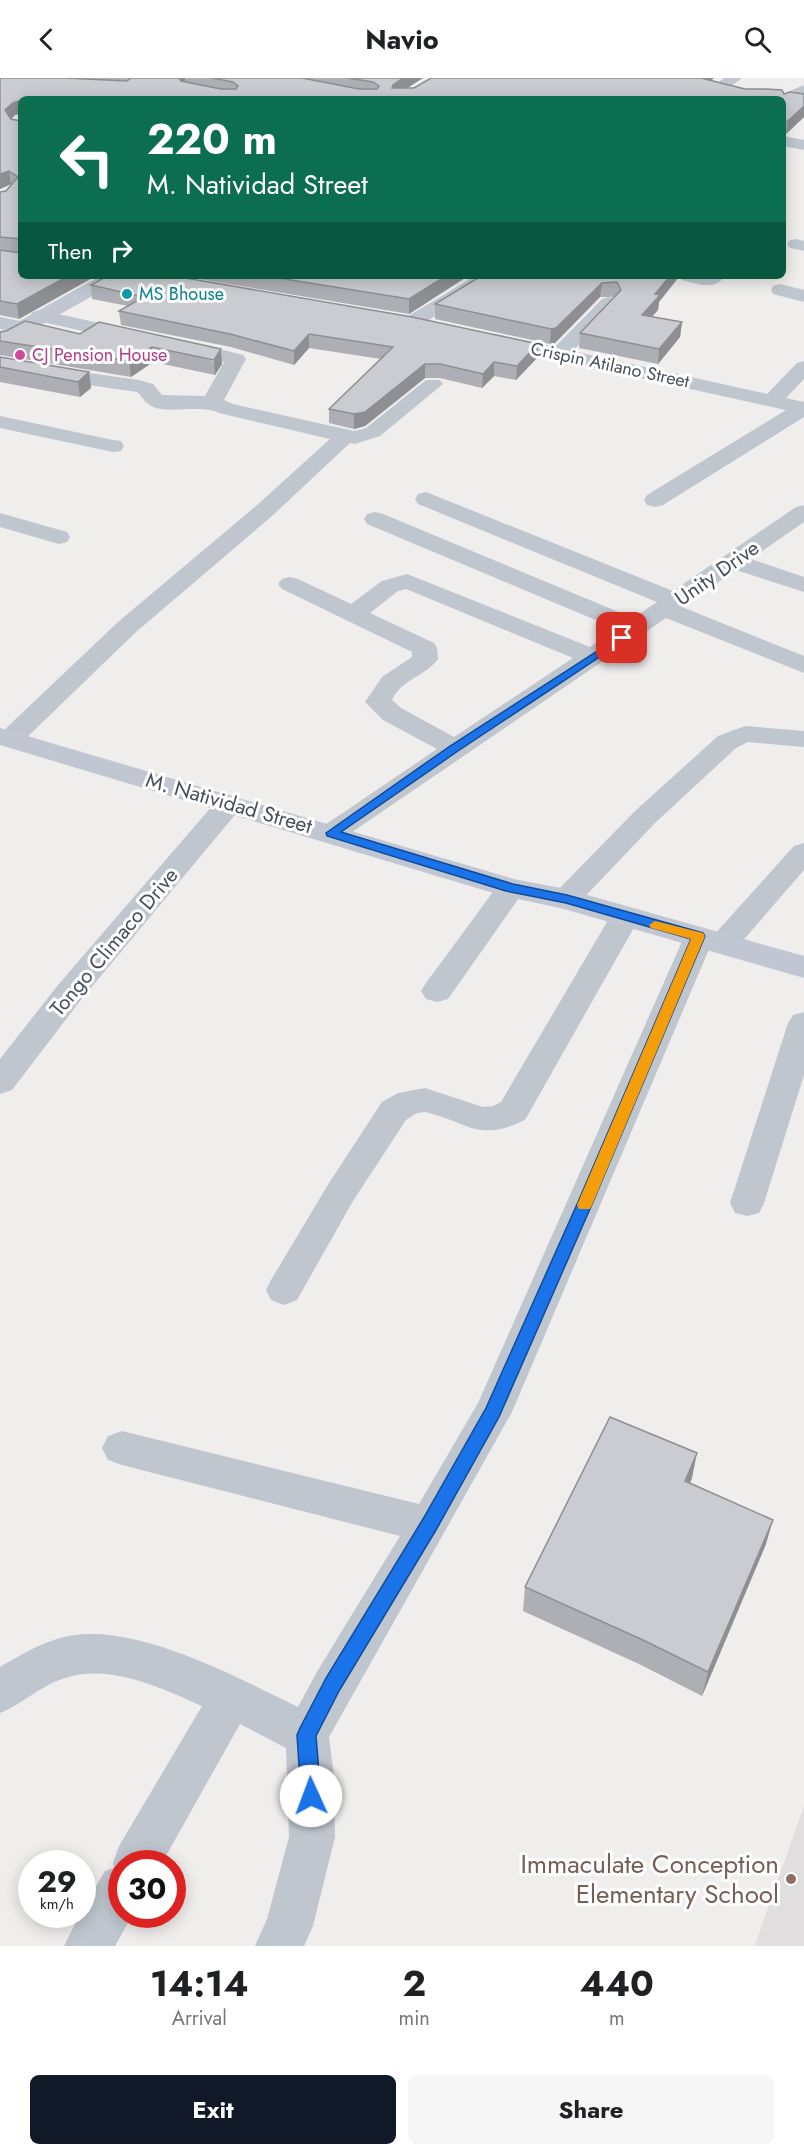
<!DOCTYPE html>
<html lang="en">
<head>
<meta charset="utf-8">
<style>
	body { margin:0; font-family:Jost,sans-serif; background:#f6f6f6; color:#202124; height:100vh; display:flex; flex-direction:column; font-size:22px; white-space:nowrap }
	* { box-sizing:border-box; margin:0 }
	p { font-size:20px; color:#757577 }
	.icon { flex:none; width:33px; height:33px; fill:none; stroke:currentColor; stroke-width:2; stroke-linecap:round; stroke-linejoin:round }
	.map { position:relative; height:1868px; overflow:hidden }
	.details { display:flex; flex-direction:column; background:#fff; flex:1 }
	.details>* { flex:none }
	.hud { position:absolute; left:18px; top:18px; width:768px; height:183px; border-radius:9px; box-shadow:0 3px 15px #0003; background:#0b6e4f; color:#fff; overflow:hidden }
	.speed { position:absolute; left:18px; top:1772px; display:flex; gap:12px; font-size:30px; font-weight:700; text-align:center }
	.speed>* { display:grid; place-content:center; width:78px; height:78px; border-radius:50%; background:#fff; box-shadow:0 3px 15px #0003; line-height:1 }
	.speed small { font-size:15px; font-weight:400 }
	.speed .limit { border:9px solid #d22; background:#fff; color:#111 }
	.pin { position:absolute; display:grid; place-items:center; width:51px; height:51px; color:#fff; margin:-26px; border-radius:12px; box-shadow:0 3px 9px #0006 }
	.me { position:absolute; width:66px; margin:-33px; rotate:358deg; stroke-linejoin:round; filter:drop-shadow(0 0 4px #0008) }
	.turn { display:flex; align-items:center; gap:21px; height:126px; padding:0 30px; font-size:27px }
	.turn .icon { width:78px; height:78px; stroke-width:2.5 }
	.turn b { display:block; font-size:42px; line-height:51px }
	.then { display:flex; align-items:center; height:57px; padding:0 30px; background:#0003; gap:12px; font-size:22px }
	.eta { display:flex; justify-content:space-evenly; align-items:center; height:102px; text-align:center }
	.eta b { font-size:36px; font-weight:700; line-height:42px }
	.action { display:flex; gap:12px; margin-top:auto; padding:12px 30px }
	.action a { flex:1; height:69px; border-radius:9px; background:#111827; color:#fff; font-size:24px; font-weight:700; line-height:69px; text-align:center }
	.action a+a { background:#f6f6f6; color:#202124 }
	header { display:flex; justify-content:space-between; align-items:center; height:78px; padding:0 30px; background:#fff; font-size:27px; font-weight:700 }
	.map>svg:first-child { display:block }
	.education { fill:#e0dede }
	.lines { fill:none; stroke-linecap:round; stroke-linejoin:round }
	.street { fill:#bfc6ce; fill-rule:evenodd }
	.secondary { fill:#c0c7d2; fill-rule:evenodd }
	.wall { fill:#aeafb4; fill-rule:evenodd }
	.shaded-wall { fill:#8d8f92 }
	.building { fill:#caccd1; stroke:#8d8f92; stroke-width:1.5; fill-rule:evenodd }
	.route { fill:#1a73e8; stroke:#114b97; stroke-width:1.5 }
	.slow { fill:#f59e0b }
	.culture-dot { fill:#0f9aa8; stroke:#fff; stroke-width:2 }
	.hotel-dot { fill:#d1479c; stroke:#fff; stroke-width:2 }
	.education-dot { fill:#8d6e63; stroke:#fff; stroke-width:2 }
	.labels { text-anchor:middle; stroke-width:6; stroke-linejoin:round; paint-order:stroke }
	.far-culture-label { font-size:18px; fill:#0d838f; stroke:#fff; text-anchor:start }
	.far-hotel-label { font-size:18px; fill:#b23c85; stroke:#fff; text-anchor:start }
	.far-street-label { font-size:18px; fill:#474f58; stroke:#fff }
	.street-label { font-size:21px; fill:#474f58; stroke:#fff }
	.near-education-label { font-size:26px; fill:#785e54; stroke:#fff; text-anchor:end }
</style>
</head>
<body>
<header><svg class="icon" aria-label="back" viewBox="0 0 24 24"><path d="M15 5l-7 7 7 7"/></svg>Navio<svg class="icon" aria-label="search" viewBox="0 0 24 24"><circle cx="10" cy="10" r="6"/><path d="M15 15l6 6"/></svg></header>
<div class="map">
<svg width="804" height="1868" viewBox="0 0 804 1868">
	<rect width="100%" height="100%" fill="#f0eded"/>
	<!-- education -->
	<path class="education" d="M804,1728V1868H755L757,1861Z"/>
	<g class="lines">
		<!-- street -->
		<path class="street" d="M724,0H742L730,9L773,18L776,21L778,18L804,7V17L783,26V21H744L713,13L711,10Z
			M783,58L804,62V72L783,68Z
			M796,161L804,163V173L790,170L787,166L790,162Z
			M475,198H502L499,202L485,207L419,248H405L402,244L405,240Z
			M679,198H725C715,213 697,206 682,202Z
			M780,206L804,212V224L773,216L771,212L773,208Z
			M609,219L616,221L618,225L573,273L767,316L797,285L804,283V301L786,320L804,324V339L663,427L655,429L647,427L644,422L647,417L786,332L496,268L489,266L486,262L489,258L496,256L555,269L602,221Z
			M40,232L140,254L143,258L140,262L133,264L33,242L30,238L33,234Z
			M0,239L29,245L32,249L29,253L22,255L0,251Z
			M179,261L243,277L246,281L224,322L233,326L354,353L366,350L426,302H440L443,306L380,358L355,366L350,365L272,438L136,554L19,667L10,669L1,667V655L118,544L256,428L330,361L219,335C199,325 162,339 147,325C143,322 141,317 137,314L61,303L0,291V279L61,291L139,302L153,306L162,317L205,318L224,284L172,271L169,267L172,263Z
			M0,338L113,362L121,363L124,368L121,373L113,374L0,350Z
			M426,414L673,513L796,429L804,427V444L751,481L804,499V514L736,492L682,529L804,578V595L666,540L342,761L332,764L322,761L318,755L322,749L437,671L383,642L365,624L382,599L412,579V574L282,511L278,506L282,501L290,499L298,501L351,526L382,503L407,496L590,569L617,551L367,446L364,441L367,436L375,434L383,436L633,540L657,524L418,426L415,421L418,416ZM406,511L573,580L454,659L401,630L392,622C400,602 426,598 438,581L437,570L434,565L370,535L398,513Z
			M0,435L67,454L70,459L67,464L59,466L0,449Z
			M745,648L804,653V669L748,664L736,670L655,745L576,828L566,831L556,828L551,821L556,814L635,733L718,658Z
			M229,717L239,720L243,726L239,732L80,923L12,1012L0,1016V981L58,907L219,720Z
			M804,765V792L734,873L723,876L712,873L710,869L512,1334L329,1659L334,1698L335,1759L313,1848L304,1868H255L267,1841L289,1759L286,1670L240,1646L162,1785H122V1836H133L115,1868H64L80,1836H82V1832L105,1793L114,1790L113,1785L119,1768L202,1628C162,1610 109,1585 65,1600C41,1607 23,1626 0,1635V1589C22,1576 49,1560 75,1557C143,1548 238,1600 298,1629L318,1592L400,1458L122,1387L108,1382L102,1370L108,1358L122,1353L419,1426L478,1325L684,859L688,852L699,849L710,852L713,858L794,768Z
			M511,801L521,803L526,810L448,921L437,924L426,921L421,913L426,905L501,803Z
			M625,829L636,832L640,839L525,1042C477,1065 469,1044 425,1034L417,1035L406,1042L353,1123L297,1222L284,1227L271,1222L266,1212L271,1202L329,1105L382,1024L398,1015L425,1010L483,1029L493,1028L501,1024L614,832Z
			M804,934V997L764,1125L759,1135L747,1138L735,1135L730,1125L788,945L793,937Z"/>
		<!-- secondary -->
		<path class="secondary" d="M100,198H124L121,202L7,266L0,268V254Z
			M0,650L514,801L566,811L804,878V900L564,831L500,817L0,667Z"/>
	</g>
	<!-- wall -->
	<path class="wall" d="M0,0H423L407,10L711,3L745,11L784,16H804V39L786,56H783V21H21V198L19,241L0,237V114L6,113L12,106L0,111ZM21,36V43L11,41L15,37Z
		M180,198H468L409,236Z
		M481,198L678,200L659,224L658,232L652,239L682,244L680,259L658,286L579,270L580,255L614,219H600L555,265L550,266L435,241V226Z
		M91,207L538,266L537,280L516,302L494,298L482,310L440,300H425L365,348L354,351L329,345V331L381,281L309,270L294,287L231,269L121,247L119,233L128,228L92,221Z
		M99,244L222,286L215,297L153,284L131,299L0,277V254L80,256Z
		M0,279L89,294L91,310L80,319L0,304Z
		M692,1400L690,1405L766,1466L702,1618L639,1586L523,1533L525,1509Z"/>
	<!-- shaded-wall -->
	<path class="shaded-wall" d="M178,0H185V7Z
		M403,0H423L393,19V7Z
		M701,0H714L699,13Z
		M21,22V35L15,37L7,45L5,32L13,25Z
		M804,28V39L786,56L788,43Z
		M9,93L11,106L0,111V96Z
		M68,198H96L19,241L17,226Z
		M446,198H468L409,236V221Z
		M670,198H678V200L659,224L658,232L640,251L642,237L655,216Z
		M602,205L600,219L555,265L550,266L551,251Z
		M682,244L680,259L658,286L659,271Z
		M309,256V270L294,287V273Z
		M538,266L537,280L516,302L517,288Z
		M152,269L153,284L131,299L129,283Z
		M221,271L222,286L215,297L214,282Z
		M494,284V298L482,310L483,296Z
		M425,286V300L365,348L354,351V336Z
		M89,294L91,310L80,319L78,304Z
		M697,1375L692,1400L680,1428L685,1403Z
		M773,1442L766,1466L702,1618L708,1594Z"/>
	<!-- building -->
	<path class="building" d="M0,0H66L127,3L131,0H179L181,3L221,11H236L238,8L233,4L212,0H302L359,11H377L379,8L373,4L348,0H403L393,7L392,10H414L431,0H701L745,11H765L782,12L784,16L790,14L804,16V28L788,43H783V46V21H21V198H68L17,226L0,223V172L20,175L21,161L0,159V114L6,113L18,99L9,93L0,96ZM21,22V43L11,41L5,32L13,25Z
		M107,198H174L412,239L538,266L517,288L494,284L483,296L440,286H425L365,334L354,336L329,331L393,269L309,256L294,273L230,256L119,233L144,219L91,207Z
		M266,198H446L409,221Z
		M481,198H670L655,216L660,217L642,237L682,244L659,271L580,255L621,212L617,204L602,205L556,250L551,251L435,226Z
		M25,243L80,256L99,244L221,271L214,282L152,269L129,283L0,263V254L6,253Z
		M0,279L89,294L78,304L0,289Z
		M610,1339L697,1375L685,1403L773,1442L708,1594L643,1562L525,1509Z"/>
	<!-- route -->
	<path class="route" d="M622,557L625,558V562L458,673L341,754L513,806L567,817L703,855L705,858L593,1124L499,1339L436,1452L339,1613L316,1658L321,1718L318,1725L311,1728L304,1725L301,1718L297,1657L300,1650L326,1600L423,1441L486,1330L578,1124L691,861L566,825L506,813L327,758L326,755L450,668Z"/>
	<!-- slow -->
	<path class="slow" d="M655,843L703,855L705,858L592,1127L590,1131H579L577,1127L691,861L651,850L649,847Z"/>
	<!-- markers -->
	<circle class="culture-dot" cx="127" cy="216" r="6"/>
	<circle class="hotel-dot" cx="20" cy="277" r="6"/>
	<circle class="education-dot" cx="791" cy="1801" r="6"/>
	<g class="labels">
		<!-- far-culture labels -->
		<g class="far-culture-label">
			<text x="139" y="222">MS Bhouse</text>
		</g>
		<!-- far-hotel labels -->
		<g class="far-hotel-label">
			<text x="32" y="283">CJ Pension House</text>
		</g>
		<!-- far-street labels -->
		<g class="far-street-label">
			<text transform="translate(610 287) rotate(12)" y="6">Crispin Atilano Street</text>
		</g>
		<!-- street labels -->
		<g class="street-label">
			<text transform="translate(717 495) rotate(-35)" y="7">Unity Drive</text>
			<text transform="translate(229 725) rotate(16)" y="7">M. Natividad Street</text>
			<text transform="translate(114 864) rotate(-50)" y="7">Tongo Climaco Drive</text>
		</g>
		<!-- near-education labels -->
		<g class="near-education-label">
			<text x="779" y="1795">Immaculate Conception<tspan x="779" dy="30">Elementary School</tspan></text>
		</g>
	</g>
</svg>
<div class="speed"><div>29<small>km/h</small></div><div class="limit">30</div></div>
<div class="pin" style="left:622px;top:560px;background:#d93025"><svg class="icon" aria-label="arrive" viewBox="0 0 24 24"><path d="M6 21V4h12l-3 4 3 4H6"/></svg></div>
<svg class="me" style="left:311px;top:1718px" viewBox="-20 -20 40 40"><circle r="19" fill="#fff"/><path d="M0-13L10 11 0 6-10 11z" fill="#1a73e8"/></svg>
<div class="hud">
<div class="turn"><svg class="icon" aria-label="left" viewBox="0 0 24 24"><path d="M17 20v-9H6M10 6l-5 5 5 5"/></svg><div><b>220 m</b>M. Natividad Street</div></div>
<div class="then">Then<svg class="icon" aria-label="right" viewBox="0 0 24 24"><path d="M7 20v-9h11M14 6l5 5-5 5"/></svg></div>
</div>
</div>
<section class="details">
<div class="eta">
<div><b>14:14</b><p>Arrival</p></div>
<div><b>2</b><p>min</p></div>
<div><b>440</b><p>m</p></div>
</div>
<div class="action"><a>Exit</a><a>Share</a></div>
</section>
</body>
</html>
